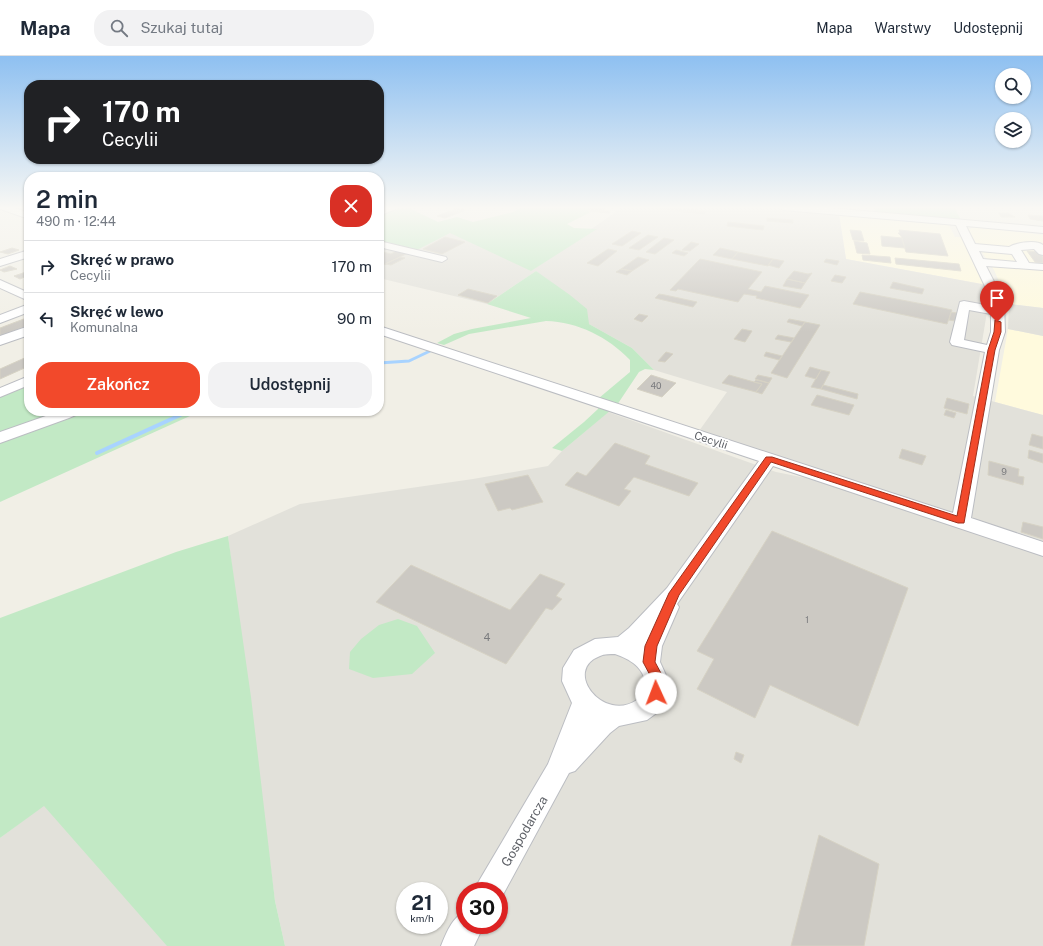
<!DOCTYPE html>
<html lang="pl">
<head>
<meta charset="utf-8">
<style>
	body { margin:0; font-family:"Public Sans",sans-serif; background:#f2f2f3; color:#1f2937; height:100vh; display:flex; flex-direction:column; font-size:15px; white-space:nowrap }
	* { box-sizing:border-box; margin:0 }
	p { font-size:13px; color:#747a83 }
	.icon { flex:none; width:22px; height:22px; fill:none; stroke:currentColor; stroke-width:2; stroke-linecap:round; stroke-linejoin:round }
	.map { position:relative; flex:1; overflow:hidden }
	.drawer { position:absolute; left:24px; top:116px; width:360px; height:244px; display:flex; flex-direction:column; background:#fff; border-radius:16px; box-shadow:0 1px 3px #0004 }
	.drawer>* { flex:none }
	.top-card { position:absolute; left:24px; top:24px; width:360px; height:84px; border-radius:16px; box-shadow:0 1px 3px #0004; background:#202124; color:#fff; overflow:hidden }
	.controls { position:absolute; left:995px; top:12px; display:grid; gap:8px }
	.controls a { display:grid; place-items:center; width:36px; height:36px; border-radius:50%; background:#fff; box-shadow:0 1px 3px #0004; font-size:20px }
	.speed { position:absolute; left:396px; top:826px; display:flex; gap:8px; font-size:20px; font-weight:700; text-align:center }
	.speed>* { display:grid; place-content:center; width:52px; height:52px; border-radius:50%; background:#fff; box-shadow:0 1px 3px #0004; line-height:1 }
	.speed small { font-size:10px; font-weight:400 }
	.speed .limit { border:6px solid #d22; background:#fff; color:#111 }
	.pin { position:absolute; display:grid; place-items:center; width:34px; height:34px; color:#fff; margin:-41px -17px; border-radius:50% 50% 50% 0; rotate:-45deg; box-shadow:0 0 4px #0007 }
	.pin .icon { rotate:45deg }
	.me { position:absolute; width:44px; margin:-22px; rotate:358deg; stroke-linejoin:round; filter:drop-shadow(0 0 3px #0008) }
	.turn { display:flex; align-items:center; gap:14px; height:84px; padding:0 12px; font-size:18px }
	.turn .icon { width:52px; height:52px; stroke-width:2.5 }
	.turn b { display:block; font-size:28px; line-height:34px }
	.round { display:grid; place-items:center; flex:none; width:42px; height:42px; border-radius:16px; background:#f2f2f3 }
	.head { display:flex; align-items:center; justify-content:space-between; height:68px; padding:0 12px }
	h1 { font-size:24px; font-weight:600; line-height:30px }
	.action { display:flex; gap:8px; margin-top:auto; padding:8px 12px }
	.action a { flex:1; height:46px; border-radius:16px; background:#f2492b; color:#fff; font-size:16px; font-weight:600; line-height:46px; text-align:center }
	.action a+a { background:#f2f2f3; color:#1f2937 }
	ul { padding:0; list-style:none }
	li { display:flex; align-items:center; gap:12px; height:52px; padding:0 12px; border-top:1px solid #e0e1e3 }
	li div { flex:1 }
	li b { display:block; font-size:15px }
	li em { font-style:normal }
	header { display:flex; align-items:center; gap:24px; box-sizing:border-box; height:56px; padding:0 20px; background:#fff; border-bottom:1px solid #e0e1e3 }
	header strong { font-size:19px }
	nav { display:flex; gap:22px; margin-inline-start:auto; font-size:14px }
	.search { width:280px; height:36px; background:#f2f2f3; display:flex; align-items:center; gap:10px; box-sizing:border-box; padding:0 14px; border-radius:16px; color:#747a83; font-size:15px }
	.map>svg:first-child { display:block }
	.commercial { fill:#fffadd }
	.industrial { fill:#e2e1da; fill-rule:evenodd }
	.green { fill:#c2e9c5 }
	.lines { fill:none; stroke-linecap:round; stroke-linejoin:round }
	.stream-far1 { stroke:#a8d3ff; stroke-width:3 }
	.stream { stroke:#a8d3ff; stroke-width:4 }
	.building { fill:#ccc9c3; stroke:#d6d2c4 }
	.minor-casing { stroke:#bbbdc2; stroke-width:2 }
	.minor { fill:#fff; fill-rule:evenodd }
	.route { fill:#f2492b; stroke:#9d2f1c }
	.labels { text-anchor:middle; stroke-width:3.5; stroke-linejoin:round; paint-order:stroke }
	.number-label { font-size:9px; fill:#7a7b7e }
	.street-label { font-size:11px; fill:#5e6167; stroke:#fff }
	.near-number-label { font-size:11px; fill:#7a7b7e }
	.near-street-label { font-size:13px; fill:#5e6167; stroke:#fff }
</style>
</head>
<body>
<header>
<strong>Mapa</strong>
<div class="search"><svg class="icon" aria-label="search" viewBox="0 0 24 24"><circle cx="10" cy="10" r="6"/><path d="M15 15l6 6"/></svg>Szukaj tutaj</div>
<nav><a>Mapa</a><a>Warstwy</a><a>Udostępnij</a></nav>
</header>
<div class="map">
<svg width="1043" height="890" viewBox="0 0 1043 890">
	<rect width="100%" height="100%" fill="#f1efe6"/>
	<!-- commercial -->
	<path class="commercial" d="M839,158L854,161L949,169L955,181H962L987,229L846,203Z
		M975,171L1043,179V252L1009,248L994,214L967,174Z
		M1008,273L1043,280V359L995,346Z"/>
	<!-- industrial -->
	<path class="industrial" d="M620,151H761L839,158L846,203L987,229L989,244L973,340L1043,359V486L699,375L727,336L654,314L632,292L589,268L536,215L487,248L379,222V188L449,175L532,214L613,158Z
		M1009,248L1043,252V280L1008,273Z
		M608,356L776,416L811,423L1043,500V890H285L275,845L228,480L300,448L473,423L548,410L562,395ZM405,835H439V869H405ZM465,835H499V869H465Z
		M44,749L168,890H0V782Z"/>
	<!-- green -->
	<path class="green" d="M521,151H592L589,157L567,168L574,172L597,173L531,215L450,177L415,195L379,186V159L392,154L409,152L438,166L457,161L473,166L513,156Z
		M874,151H954L961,164L875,157Z
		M536,215L570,239L587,253L589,268L632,292L654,314L645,313L639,316L617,349L562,395L552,392L584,366L598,353L599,342L630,316V304C608,281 578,266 546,265L469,278L444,289L437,287L454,278L472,273L531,262L487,248Z
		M29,327V355H201L0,446V340Z
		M228,480L251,641L275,845L285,890H167L44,750L0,782V562L176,496Z
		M398,563L417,570L435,597L412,618L373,622L349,613L350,596L361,583L379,569Z"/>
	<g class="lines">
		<!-- stream-far1 -->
		<path class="stream-far1" d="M379,307L409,305L430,295"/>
		<!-- stream -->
		<path class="stream" d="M97,397L189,355"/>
	</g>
	<!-- building -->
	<path class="building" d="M591,151H606L604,154L610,155L609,157L589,155Z
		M660,151H673L706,155L704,158L658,153Z
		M458,152L466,154L445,162L437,160Z
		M999,157H1008L1015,161H1001Z
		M1028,159L1043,160V165L1030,163Z
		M767,162L793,164V167L767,165Z
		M728,166L764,170L763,174L727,170Z
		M850,174L861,175L864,185L853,184Z
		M899,174L940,178L948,200L906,196L901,180L898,177H900Z
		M632,175L641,177L622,190L612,188Z
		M648,179L658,181L639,194L629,192Z
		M881,180L902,182L905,192L882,190Z
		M445,181L465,186L442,198L423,193Z
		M664,182L674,184L655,198L646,196Z
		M854,185L867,187L870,198L857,197Z
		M691,186L699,188L690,195L682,194Z
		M12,192L19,194L8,198L0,196Z
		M720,192L738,196L732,203L713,199Z
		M608,193L617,195L598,210L587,207Z
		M398,194L408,197L379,211V195L391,198Z
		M676,194L688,197L684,200L672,197Z
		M1027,195L1039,196L1043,201V207L1035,206Z
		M738,196L773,203L768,210L732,203Z
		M862,199L890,201L891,207L863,204Z
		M400,201L405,202L391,209L385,208Z
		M638,201L649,204L632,215L621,213Z
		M895,202L959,208L961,215L896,208Z
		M700,203L762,216L748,233L761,236L765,230L809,239L800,252L756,242L757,240L744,238L738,246L678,233L676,235L670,234Z
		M773,203L784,205L779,212L768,209Z
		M826,203L839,205L837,209L824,206Z
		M10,210L17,213L4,216L0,214Z
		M621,213L632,215L627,219L616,216Z
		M794,215L808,218L812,217L805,227L787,223Z
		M26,216H29V219L20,223L14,220Z
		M835,219L846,221L842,227L831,225Z
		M787,223L805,227L801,233L783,230Z
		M893,226L924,233L922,238L890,232Z
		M468,233L497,240L488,247L458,239Z
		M860,236L938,251L952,254L947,268L853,248Z
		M659,238L665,239L697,246L693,251L655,242Z
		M951,256L957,257L955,265L949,264Z
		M639,258L648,260L642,266L634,263Z
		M29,261V269L0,280V272Z
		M789,263L805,266L802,270L787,266Z
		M805,266L820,269L787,322L771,317Z
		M742,273L752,275L745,286L734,283Z
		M778,279L794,282L791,286L775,283Z
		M666,296L673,298L665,306L658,305Z
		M766,296L782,300L779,304L764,300Z
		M29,300V310L0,323V313Z
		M810,311L821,314L816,323L805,320Z
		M821,314L830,316L821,333L811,331Z
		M651,319L676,327L662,341L637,333Z
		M729,319L754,326L762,328L756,336L722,327Z
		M758,319L772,322L769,327L755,323Z
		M756,324L769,327L762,338L756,336L762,328L754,326Z
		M823,329L858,338L857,343L821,333Z
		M817,339L854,349L849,359L811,349Z
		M947,342L969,348L967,358L944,352Z
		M946,354L956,357L954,362L944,359Z
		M1032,378L1043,381V393L1029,389Z
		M615,387L650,400L645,408L698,427L689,440L634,421L624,433L631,435L619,450L565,429L577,416L586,420Z
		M902,393L926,400L922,409L899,402Z
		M1029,394L1043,398V407L1028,402Z
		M989,405L1019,413L1018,420L1024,421L1023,429L988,419Z
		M528,419L543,446L512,454L510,452L498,455L485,428Z
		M1023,466L1043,471V483L1021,476Z
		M772,475L908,532L858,670L770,629L755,662L697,633L714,603L697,595Z
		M411,509L510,554L540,518L565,528L556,540L562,543L552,554L546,552L506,608L376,546Z
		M736,696L744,699L741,707L734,703Z
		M819,779L879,808L864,890H791Z"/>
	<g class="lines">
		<!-- minor casing -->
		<g class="minor-casing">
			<path id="minor" d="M0,151H12L29,157V163L0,153Z
				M385,151H400L379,160V154Z
				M778,151H819L1043,171V177L966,170L975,188L1009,191C1015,187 1037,183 1043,189V199L1039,198L1034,193L1021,194L1029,207L1043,208V214L986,210L1004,245L1005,276L999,294L971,462L1043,486V500L773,410L677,548L679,551L662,590L660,606L669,626L668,638L658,656L647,664L619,670L610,677L575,715L569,717L499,846V835H474L479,825L548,708L572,647L562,625L563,612L574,594L595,583L618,581L629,572L667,532L759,405L379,278V270L953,457L985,296L952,289L950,286L960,246L964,245L991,250L992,245L956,169L783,154ZM979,195L1012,198L1017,206L983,203ZM969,254L991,258V276L987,289L964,284ZM615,598C630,603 647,613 645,632C644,637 642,641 637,644C603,667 562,614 600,600C604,598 610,598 615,598Z
				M379,185L446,201L447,203L442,206L379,191Z
				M29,194V201L0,210V203Z
				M0,224L29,237V245L0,232Z
				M29,248V256L0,267V259Z
				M29,270V279L0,289V280Z
				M29,320V329L0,341V332Z
				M60,355H81L78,358L69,362L0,387V376Z
				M465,856V869H484L474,890H441C446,878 452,861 465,856Z"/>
		</g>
		<!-- minor -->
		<use href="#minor" class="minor"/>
	</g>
	<!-- sky -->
	<linearGradient id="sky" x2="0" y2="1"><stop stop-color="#8ec0f1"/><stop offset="0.55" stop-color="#f9f8f4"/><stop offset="1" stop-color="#f9f8f4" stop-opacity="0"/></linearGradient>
	<rect width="1043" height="276" fill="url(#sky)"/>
	<!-- route -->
	<path class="route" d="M995,264L1001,266V276L995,294L964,467H958L771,406L679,539L657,590L655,606L663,621L662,637L661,640L656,642L652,640L650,637L651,621L643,606L645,590L669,537L766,401H772L957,460L988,294L994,276Z"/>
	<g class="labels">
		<!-- number labels -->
		<g class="number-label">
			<text x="656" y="333">40</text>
			<text x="1004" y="419">9</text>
			<text x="807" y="567">1</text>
		</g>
		<!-- street labels -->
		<g class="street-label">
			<text transform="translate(711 384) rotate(18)" y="4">Cecylii</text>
		</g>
		<!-- near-number labels -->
		<g class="near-number-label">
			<text x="487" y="585">4</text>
		</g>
		<!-- near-street labels -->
		<g class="near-street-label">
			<text transform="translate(524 775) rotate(-60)" y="5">Gospodarcza</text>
		</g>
	</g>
</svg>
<div class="controls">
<a><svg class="icon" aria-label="search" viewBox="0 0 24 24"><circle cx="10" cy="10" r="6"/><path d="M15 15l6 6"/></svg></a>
<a><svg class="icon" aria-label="layers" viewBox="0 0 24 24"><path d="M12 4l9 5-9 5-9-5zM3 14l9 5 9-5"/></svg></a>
</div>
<div class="speed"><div>21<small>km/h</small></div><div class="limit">30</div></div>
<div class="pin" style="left:997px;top:266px;background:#d93025"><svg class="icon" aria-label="arrive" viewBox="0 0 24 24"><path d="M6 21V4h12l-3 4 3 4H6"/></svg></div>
<svg class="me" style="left:656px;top:637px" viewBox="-20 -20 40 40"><circle r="19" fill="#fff"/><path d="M0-13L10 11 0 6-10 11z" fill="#f2492b"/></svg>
<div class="top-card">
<div class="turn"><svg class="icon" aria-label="right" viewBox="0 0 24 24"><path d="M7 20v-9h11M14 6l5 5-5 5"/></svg><div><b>170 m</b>Cecylii</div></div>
</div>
<section class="drawer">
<div class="head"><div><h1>2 min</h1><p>490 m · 12:44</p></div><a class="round" style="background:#d93025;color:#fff"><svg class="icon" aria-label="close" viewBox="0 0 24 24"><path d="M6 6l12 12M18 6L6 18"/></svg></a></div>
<ul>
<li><svg class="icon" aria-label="right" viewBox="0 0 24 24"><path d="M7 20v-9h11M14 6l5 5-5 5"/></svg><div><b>Skręć w prawo</b><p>Cecylii</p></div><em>170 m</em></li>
<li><svg class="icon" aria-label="left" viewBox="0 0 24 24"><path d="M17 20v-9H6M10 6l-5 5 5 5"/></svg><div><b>Skręć w lewo</b><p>Komunalna</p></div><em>90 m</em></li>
</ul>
<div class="action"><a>Zakończ</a><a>Udostępnij</a></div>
</section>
</div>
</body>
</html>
